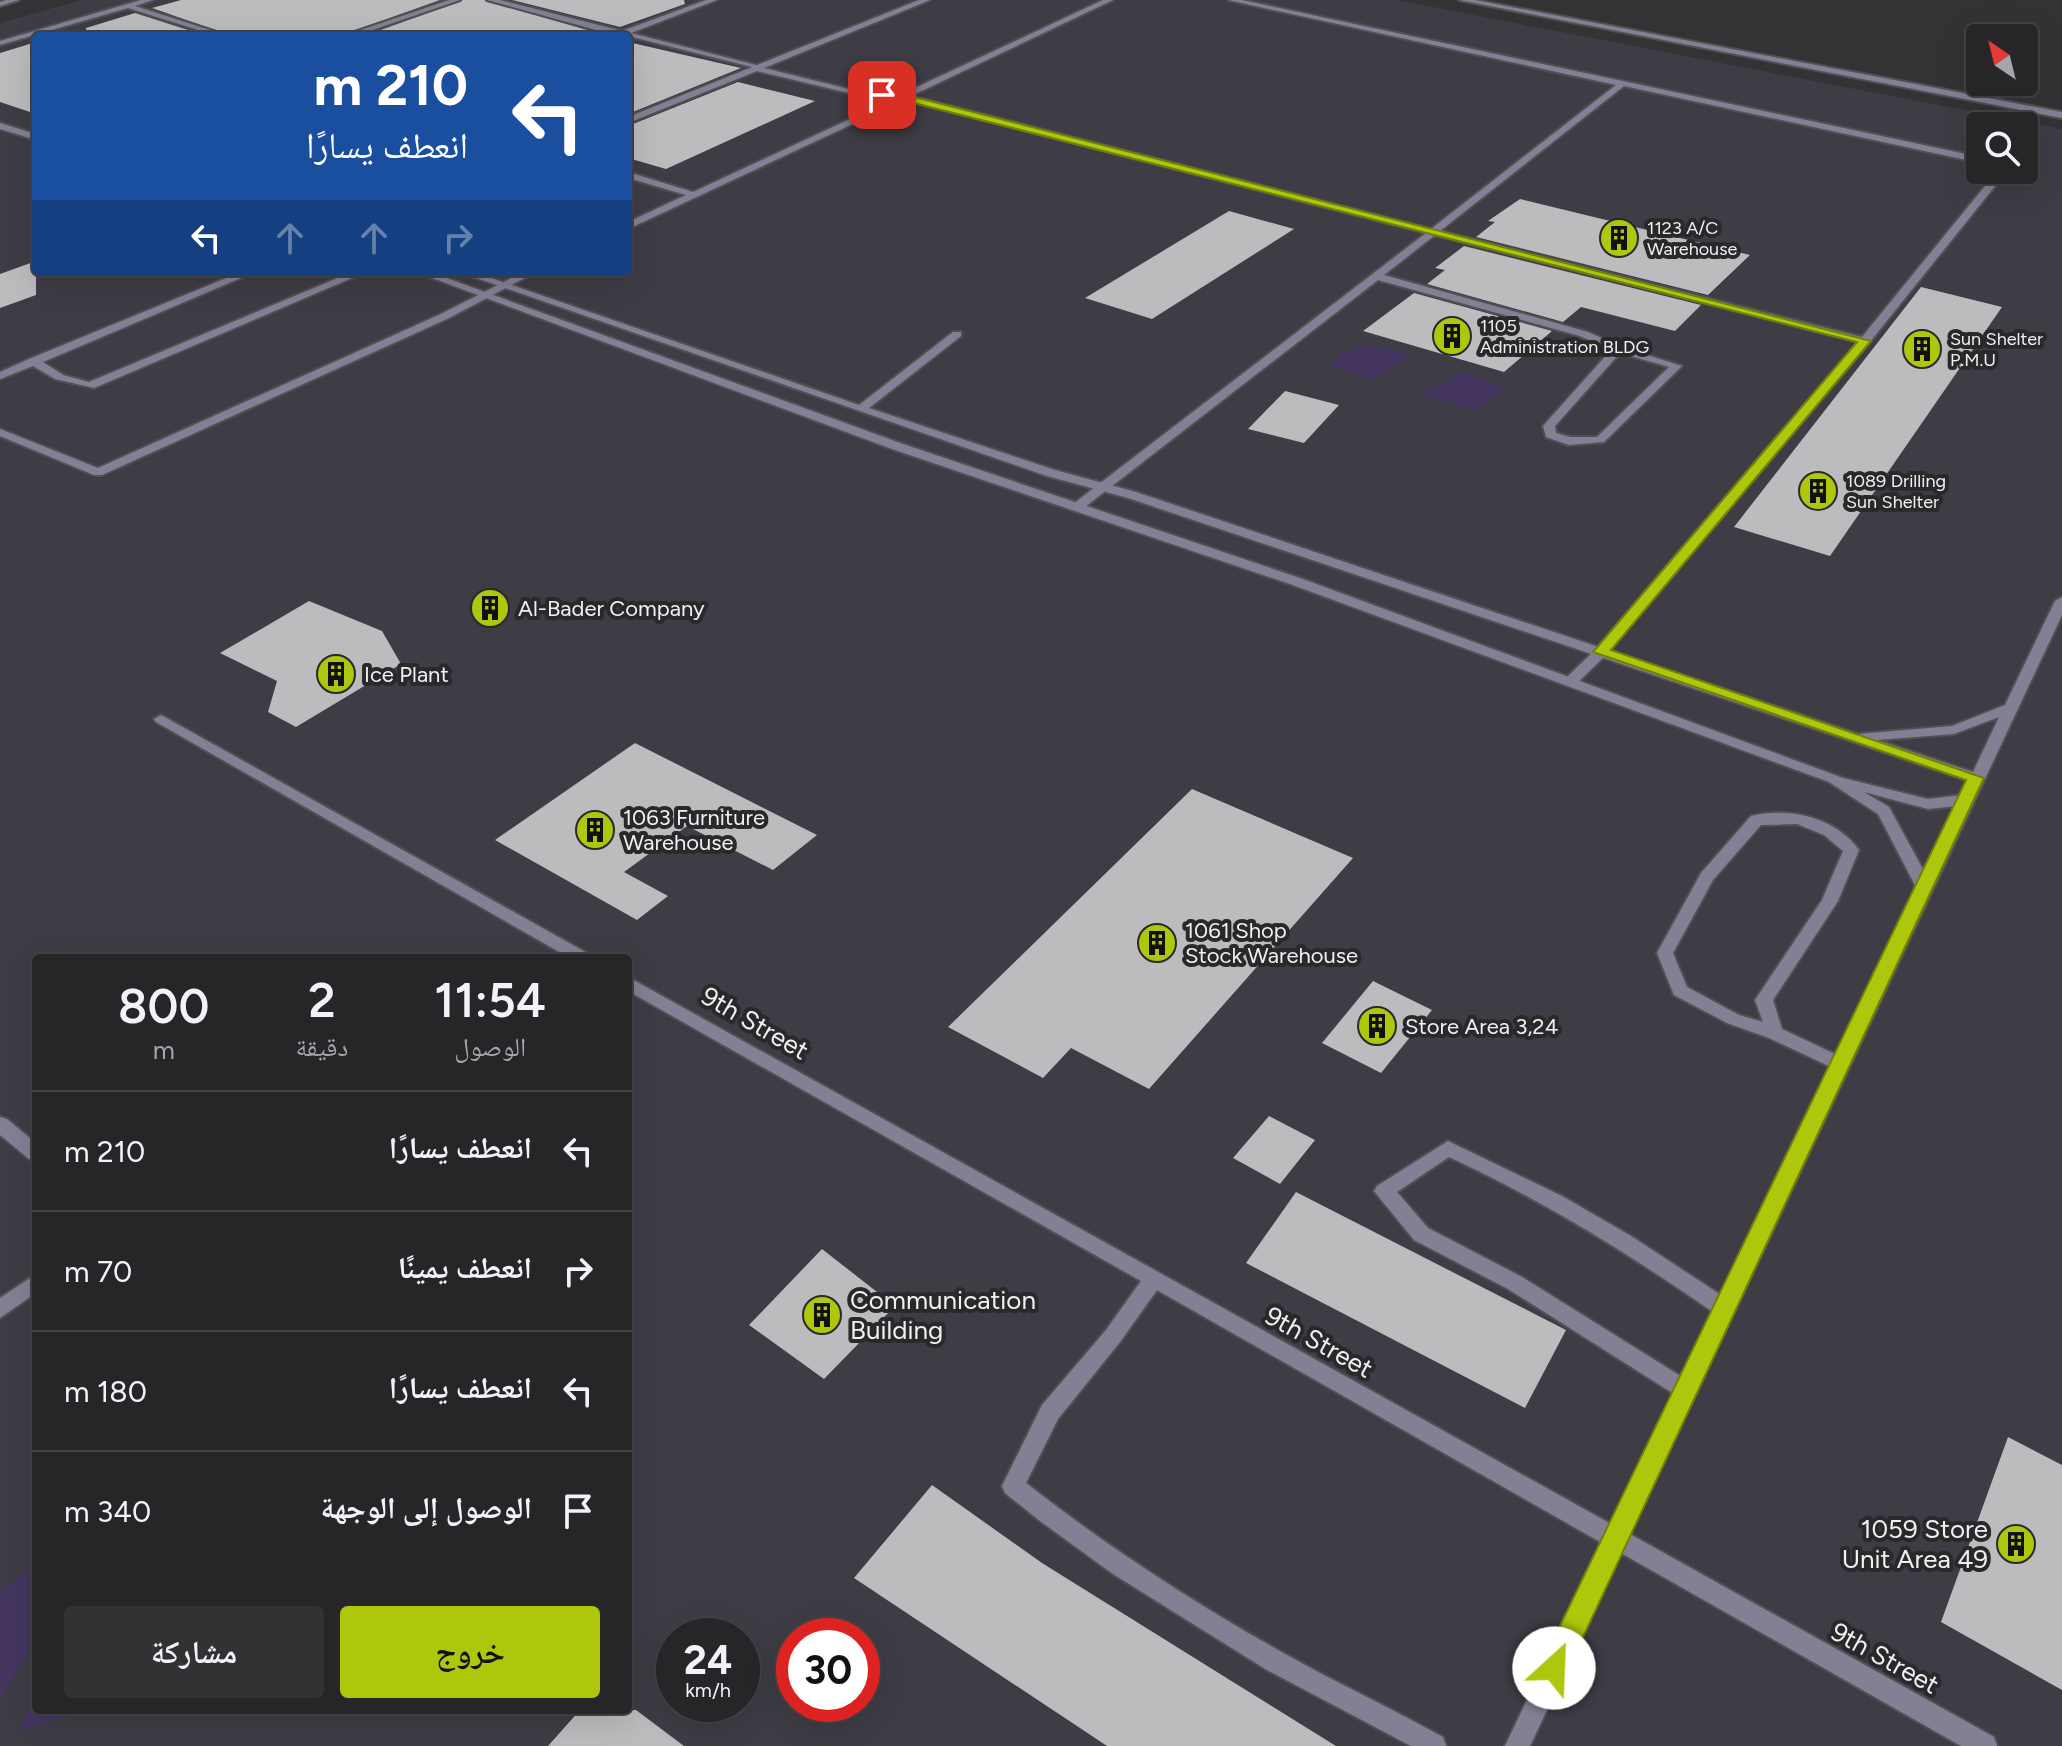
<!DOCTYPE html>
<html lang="ar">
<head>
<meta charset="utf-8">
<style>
	body { margin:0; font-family:Figtree,"Noto Naskh Arabic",sans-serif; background:#323234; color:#f1f3f6; direction:rtl; height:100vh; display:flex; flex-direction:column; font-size:30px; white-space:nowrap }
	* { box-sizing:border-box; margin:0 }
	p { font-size:26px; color:#a4a5a8 }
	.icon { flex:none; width:44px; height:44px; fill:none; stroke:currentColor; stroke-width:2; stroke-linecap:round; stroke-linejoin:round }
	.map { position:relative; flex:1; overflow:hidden; direction:ltr }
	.side { position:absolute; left:32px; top:954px; width:600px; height:760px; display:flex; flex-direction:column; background:#262628; border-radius:8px; box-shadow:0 8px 32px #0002,0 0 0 2px #424345; direction:rtl }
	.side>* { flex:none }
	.top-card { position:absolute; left:32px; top:32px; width:600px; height:244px; border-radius:8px; box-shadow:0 8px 32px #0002,0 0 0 2px #424345; direction:rtl; background:#1a4fa0; color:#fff; overflow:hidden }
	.needle { width:52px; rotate:325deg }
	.buttons { position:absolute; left:1966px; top:24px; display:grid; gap:16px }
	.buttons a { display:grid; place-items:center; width:72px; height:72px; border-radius:8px; background:#262628; box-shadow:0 8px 32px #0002,0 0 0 2px #424345; font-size:40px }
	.speed { position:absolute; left:656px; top:1618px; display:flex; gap:16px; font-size:40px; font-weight:700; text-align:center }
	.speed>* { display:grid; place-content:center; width:104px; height:104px; border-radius:50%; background:#262628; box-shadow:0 8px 32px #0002,0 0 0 2px #424345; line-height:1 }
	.speed small { font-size:20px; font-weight:400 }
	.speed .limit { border:12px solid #d22; background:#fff; color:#111 }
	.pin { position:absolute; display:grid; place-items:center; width:68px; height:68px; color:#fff; margin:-34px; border-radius:16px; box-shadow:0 4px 12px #0006 }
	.me { position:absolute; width:88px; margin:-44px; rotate:25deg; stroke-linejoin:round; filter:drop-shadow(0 0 6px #0008) }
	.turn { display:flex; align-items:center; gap:28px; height:168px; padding:0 32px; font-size:36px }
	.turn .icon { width:104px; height:104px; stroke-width:2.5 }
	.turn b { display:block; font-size:56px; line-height:68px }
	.lanes { display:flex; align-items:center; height:76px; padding:0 32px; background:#0003; justify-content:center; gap:40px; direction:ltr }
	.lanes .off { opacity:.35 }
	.eta { display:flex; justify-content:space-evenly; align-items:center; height:136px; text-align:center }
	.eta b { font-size:48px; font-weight:600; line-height:56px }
	.cta { display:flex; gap:16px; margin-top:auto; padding:16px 32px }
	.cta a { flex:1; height:92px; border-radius:8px; background:#aec60b; color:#111; font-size:32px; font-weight:600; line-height:92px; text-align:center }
	.cta a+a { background:#323234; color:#f1f3f6 }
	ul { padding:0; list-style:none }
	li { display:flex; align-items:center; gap:24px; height:120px; padding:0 32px; border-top:2px solid #424345 }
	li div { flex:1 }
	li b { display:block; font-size:30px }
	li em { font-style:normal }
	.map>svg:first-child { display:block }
	.built { fill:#3e3c44; fill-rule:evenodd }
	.green { fill:#443661 }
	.building { fill:#bcbbbe }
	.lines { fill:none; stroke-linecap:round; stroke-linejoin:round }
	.service-casing { stroke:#515153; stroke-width:4 }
	.minor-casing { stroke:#515153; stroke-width:4 }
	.service { fill:#857f96; fill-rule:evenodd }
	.minor { fill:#857f96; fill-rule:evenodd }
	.route { fill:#aec60b; stroke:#718107; stroke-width:2 }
	.labels { text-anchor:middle; stroke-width:8; stroke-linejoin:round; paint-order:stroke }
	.far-poi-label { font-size:18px; fill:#f0eff1; stroke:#29292b; text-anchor:start }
	.poi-label { font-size:22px; fill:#f0eff1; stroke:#29292b; text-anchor:start }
	.near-street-label { font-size:26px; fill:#f0eff1; stroke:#29292b }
	.near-poi-label { font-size:26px; fill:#f0eff1; stroke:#29292b; text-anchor:start }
</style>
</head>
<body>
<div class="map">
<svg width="2062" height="1746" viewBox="0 0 2062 1746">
	<rect width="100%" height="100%" fill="#333335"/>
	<!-- built -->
	<path class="built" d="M82,0H1397L2062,129V1746H0V23ZM36,36H628V272H36ZM1980,126H2024V170H1980ZM36,958H628V1710H36ZM674,1636H742V1704H674ZM794,1636H862V1704H794Z"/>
	<!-- green -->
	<path class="green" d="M1365,345L1410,354L1374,380L1330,366L1342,354Z
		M1460,372L1505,388L1477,410L1417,394L1445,384Z
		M36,1563V1638L0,1699V1593Z
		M36,1694V1710H88L18,1731Z"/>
	<!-- building -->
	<path class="building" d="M181,0H440L340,36H232L152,8Z
		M463,0H484L601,34L364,36Z
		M512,0H684L685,4L620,27Z
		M135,13L207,36H87L86,28Z
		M36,42V114L0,102V53Z
		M628,42L741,68L628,114Z
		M738,82L815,101L666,169L628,158V126Z
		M1520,199L1750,255L1708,295L1476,237L1495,222L1488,221Z
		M1229,211L1294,229L1152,319L1085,298Z
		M1464,246L1701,305L1675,331L1581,307L1563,322L1427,284L1445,270L1435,268Z
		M36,261V295L0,308V274Z
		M1921,287L2002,307L1830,556L1734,527Z
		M1414,293L1552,331L1504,372L1363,331Z
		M1285,391L1339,405L1304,443L1248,429Z
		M309,601L382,631L401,664L296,727L268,712L277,681L220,653Z
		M635,743L817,835L773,870L687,826L624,872L668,896L637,920L495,840Z
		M1192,789L1353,858L1149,1089L1071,1048L1043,1078L948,1027Z
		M1373,981L1432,1010L1381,1073L1322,1043Z
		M1269,1116L1315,1140L1280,1184L1233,1158Z
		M1296,1192L1566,1330L1525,1408L1246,1263Z
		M822,1249L895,1306L824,1379L749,1325Z
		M2008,1437L2062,1465V1690L1941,1622Z
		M932,1485L1042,1563L1336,1746H1107L854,1578Z
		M580,1710H636L684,1746H548Z"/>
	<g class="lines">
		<!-- service casing -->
		<g class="service-casing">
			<path id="service" d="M919,0H930L764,68L861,92L902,94L1103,0H1113L911,96L1431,229L1616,85L1228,0H1242L1980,157V163L1624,86L1440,231L1862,337L1998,170H2008L1869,343L1606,655L1575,685H1565L1563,682L1565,679L1596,649L1858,342L1435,235L1384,275L1588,332L1622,347L1682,366L1604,442L1569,445L1546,437L1543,426L1611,350L1580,336L1378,280L1081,510H1073V504L1426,233L904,100L628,229V222L686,195L628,178V172L693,192L893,99L861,96L757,71L628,123V117ZM1620,353L1669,367L1597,437H1570L1556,433L1555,426Z
				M241,272H255L43,362L63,375L89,382L352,272H366L94,388L55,379L33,366L0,379V372L29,359Z
				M523,272H536L449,318L102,475H94L0,436V429L98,468L441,314Z"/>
		</g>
		<!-- minor casing -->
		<g class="minor-casing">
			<path id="minor" d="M6,0H19L0,6V2Z
				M141,0H153L135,6L229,36H217L128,8L0,45V41Z
				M449,0H460L355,36H343Z
				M487,0H500L622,31L706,0H717L631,33L764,67L760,69L628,36H618Z
				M1459,0H1475L2062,112V118Z
				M0,123L36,134V140L0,129Z
				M416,272H430L900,443L1300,578L1843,778L1928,799L1962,795L1969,781L1128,498L1047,476L459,272H474L859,405L953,332H961V336L869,408L1055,470L1136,492L1858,734L1952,726L2005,705L2055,601L2062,597V615L1630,1534L1994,1737L1997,1746H1961L1621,1553L1530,1746H1505L1602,1543L1157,1290L1120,1342L1058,1419L1026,1483C1108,1547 1195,1604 1287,1655C1333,1681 1381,1703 1428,1729L1443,1737L1446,1746H1411L1267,1670L1113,1574L1040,1521L1005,1493L1002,1486L1042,1405L1106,1330L1141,1281L628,991V977L1611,1524L1674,1394L1508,1289L1414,1240L1374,1191L1377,1186L1448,1141L1562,1196L1631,1236L1721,1295L1831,1067L1769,1038L1727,1023L1674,995L1657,953L1701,873L1751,816C1789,807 1835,817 1859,850L1838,901L1773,1000L1782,1029L1837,1055L1917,889L1878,814L1829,782L1290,584L892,449ZM1999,717L1973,772L1877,740L1954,734ZM1864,792L1928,809L1957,806L1925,873L1889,807ZM1797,824L1824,835L1843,851L1822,900L1755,1000L1763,1022L1739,1015L1687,987L1673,953L1713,880L1761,825ZM1449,1157C1542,1200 1629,1254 1713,1312L1682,1377L1522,1277L1428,1228L1397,1192Z
				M161,715L589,954L591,958H570L156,722L154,719Z
				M0,1117L7,1119L36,1143V1161L29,1159L0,1135Z
				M36,1274V1293L0,1318V1298Z"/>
		</g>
		<!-- service -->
		<use href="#service" class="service"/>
		<!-- minor -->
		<use href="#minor" class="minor"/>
	</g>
	<!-- route -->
	<path class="route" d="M882,92L906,95L1871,341L1611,650L1984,778L1564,1678L1554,1682L1544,1678L1540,1668L1544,1659L1966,780L1593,652L1857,342L902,100L878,97Z"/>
	<!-- icons -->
	<defs>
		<g id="building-disc" transform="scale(2)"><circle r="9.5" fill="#aec60b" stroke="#29292b"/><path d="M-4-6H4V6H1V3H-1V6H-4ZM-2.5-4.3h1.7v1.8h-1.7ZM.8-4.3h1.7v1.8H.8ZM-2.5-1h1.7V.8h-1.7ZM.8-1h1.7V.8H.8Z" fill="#111"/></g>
	</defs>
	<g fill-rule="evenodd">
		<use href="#building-disc" x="1619" y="238"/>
		<use href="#building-disc" x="1452" y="336"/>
		<use href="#building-disc" x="1922" y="349"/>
		<use href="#building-disc" x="1818" y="491"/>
		<use href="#building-disc" x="490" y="608"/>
		<use href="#building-disc" x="336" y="674"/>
		<use href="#building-disc" x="595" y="830"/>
		<use href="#building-disc" x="1157" y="943"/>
		<use href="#building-disc" x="1377" y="1026"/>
		<use href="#building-disc" x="822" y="1315"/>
		<use href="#building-disc" x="2016" y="1544"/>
	</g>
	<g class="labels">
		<!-- far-poi labels -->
		<g class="far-poi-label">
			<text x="1647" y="234">1123 A/C<tspan x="1647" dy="21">Warehouse</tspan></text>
			<text x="1480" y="332">1105<tspan x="1480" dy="21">Administration BLDG</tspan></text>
			<text x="1950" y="345">Sun Shelter<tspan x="1950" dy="21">P.M.U</tspan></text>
			<text x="1846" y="487">1089 Drilling<tspan x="1846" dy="21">Sun Shelter</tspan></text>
		</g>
		<!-- poi labels -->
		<g class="poi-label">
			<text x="518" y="616">Al-Bader Company</text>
			<text x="364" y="682">Ice Plant</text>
			<text x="623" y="825">1063 Furniture<tspan x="623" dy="25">Warehouse</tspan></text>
			<text x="1185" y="938">1061 Shop<tspan x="1185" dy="25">Stock Warehouse</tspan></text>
			<text x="1405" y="1034">Store Area 3,24</text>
		</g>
		<!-- near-street labels -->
		<g class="near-street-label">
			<text transform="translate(755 1023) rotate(30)" y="9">9th Street</text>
			<text transform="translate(1319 1342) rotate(29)" y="9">9th Street</text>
			<text transform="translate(1885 1658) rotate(29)" y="9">9th Street</text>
		</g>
		<!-- near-poi labels -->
		<g class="near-poi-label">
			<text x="850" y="1309">Communication<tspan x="850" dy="30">Building</tspan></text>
			<text x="1988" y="1538" text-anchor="end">1059 Store<tspan x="1988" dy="30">Unit Area 49</tspan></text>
		</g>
	</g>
</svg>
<div class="buttons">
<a><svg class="needle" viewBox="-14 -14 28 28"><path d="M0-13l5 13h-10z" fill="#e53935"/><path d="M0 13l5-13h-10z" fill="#a4a5a8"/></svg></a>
<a><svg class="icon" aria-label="search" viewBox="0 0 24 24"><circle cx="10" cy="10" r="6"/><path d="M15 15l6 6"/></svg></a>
</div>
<div class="speed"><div>24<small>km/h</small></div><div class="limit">30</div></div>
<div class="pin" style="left:882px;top:95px;background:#d93025"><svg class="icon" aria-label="arrive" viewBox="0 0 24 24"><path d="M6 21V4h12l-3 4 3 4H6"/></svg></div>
<svg class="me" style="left:1554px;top:1668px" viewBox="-20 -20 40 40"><circle r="19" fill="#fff"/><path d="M0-13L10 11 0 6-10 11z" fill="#aec60b"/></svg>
<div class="top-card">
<div class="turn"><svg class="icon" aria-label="left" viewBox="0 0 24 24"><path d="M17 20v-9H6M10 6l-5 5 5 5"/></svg><div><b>210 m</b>انعطف يسارًا</div></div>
<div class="lanes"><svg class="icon" aria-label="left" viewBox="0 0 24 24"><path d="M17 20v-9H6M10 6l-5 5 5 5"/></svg><svg class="icon off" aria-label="ahead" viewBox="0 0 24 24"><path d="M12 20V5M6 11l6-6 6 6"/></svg><svg class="icon off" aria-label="ahead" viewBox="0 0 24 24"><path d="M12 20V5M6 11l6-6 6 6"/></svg><svg class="icon off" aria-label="right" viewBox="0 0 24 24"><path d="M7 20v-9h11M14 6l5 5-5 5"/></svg></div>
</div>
<section class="side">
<div class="eta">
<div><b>11:54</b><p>الوصول</p></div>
<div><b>2</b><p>دقيقة</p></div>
<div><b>800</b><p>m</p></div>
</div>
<ul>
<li><svg class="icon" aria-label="left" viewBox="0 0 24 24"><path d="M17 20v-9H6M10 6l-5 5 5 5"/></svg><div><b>انعطف يسارًا</b></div><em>210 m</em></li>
<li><svg class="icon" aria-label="right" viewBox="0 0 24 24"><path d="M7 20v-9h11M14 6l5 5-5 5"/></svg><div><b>انعطف يمينًا</b></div><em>70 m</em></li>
<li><svg class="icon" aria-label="left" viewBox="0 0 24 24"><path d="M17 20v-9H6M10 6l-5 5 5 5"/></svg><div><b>انعطف يسارًا</b></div><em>180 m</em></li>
<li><svg class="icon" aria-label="arrive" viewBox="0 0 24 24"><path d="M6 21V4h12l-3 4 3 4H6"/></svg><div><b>الوصول إلى الوجهة</b></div><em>340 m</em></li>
</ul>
<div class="cta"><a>خروج</a><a>مشاركة</a></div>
</section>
</div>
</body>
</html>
